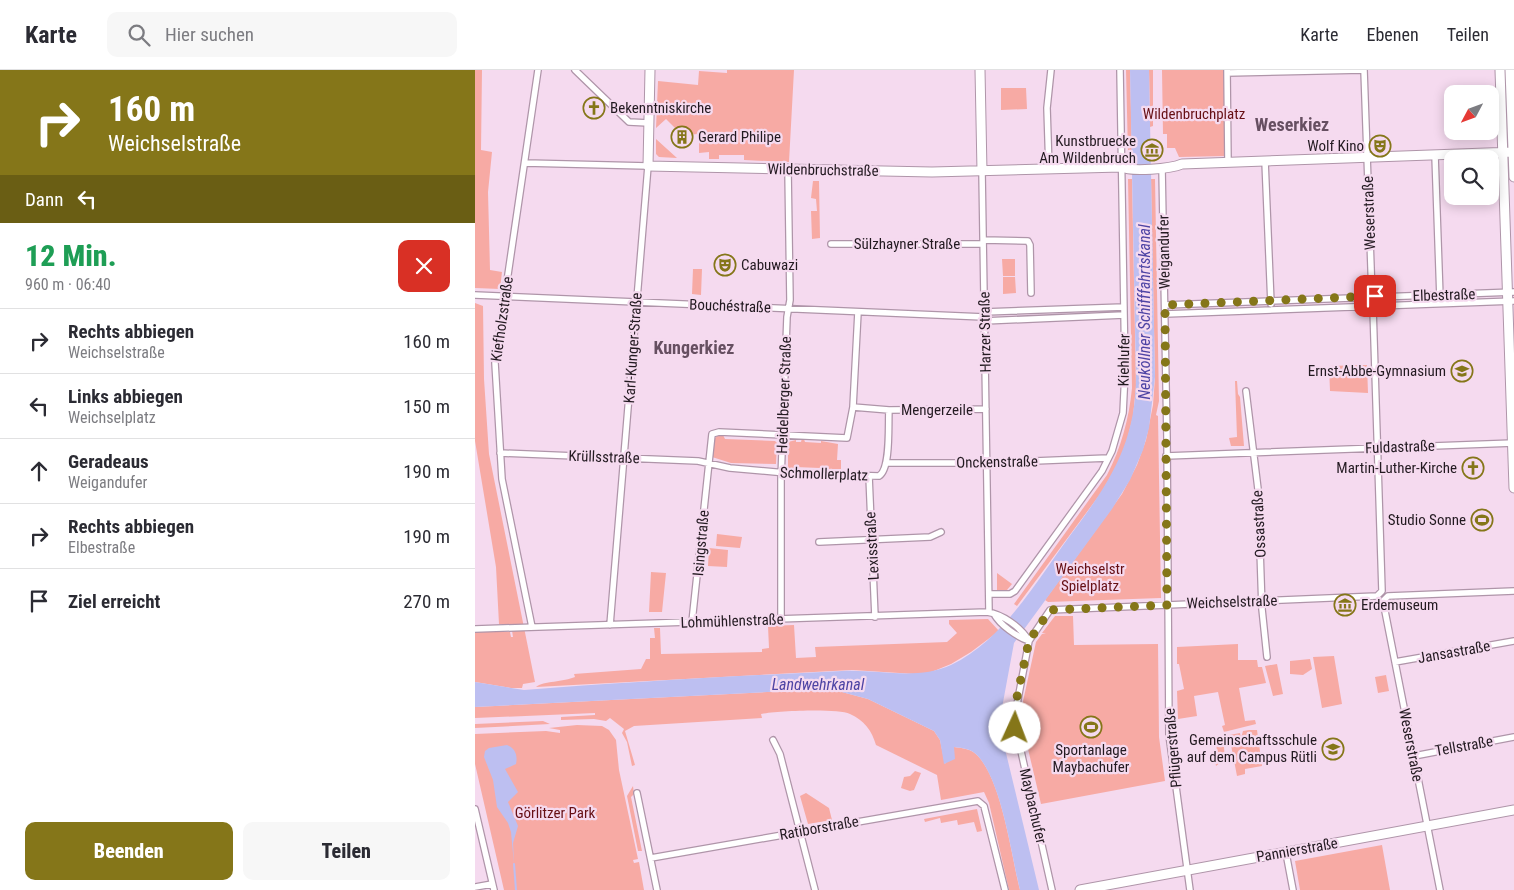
<!DOCTYPE html>
<html lang="de">
<head>
<meta charset="utf-8">
<style>
	body { margin:0; font-family:"Roboto Condensed",sans-serif; background:#f7f7f7; color:#2b2b33; height:100vh; display:flex; flex-direction:column; font-size:19px; white-space:nowrap }
	* { box-sizing:border-box; margin:0 }
	p { font-size:16px; color:#7c7c81 }
	.icon { flex:none; width:28px; height:28px; fill:none; stroke:currentColor; stroke-width:2; stroke-linecap:round; stroke-linejoin:round }
	.map { position:relative; flex:1; overflow:hidden }
	.sheet { display:flex; flex-direction:column; background:#fff; width:475px }
	.sheet>* { flex:none }
	.banner { background:#857619; color:#fff; overflow:hidden }
	.needle { width:32px; rotate:229deg }
	.fabs { position:absolute; left:969px; top:15px; display:grid; gap:10px }
	.fabs a { display:grid; place-items:center; width:55px; height:55px; border-radius:10px; background:#fff; box-shadow:0 2px 12px #0003; font-size:25px }
	.pin { position:absolute; display:grid; place-items:center; width:42px; height:42px; color:#fff; margin:-21px; border-radius:10px; box-shadow:0 2px 8px #0006 }
	.me { position:absolute; width:55px; margin:-28px; rotate:2deg; stroke-linejoin:round; filter:drop-shadow(0 0 4px #0008) }
	.turn { display:flex; align-items:center; gap:18px; height:105px; padding:0 25px; font-size:22px }
	.turn .icon { width:65px; height:65px; stroke-width:2.5 }
	.turn b { display:block; font-size:35px; line-height:42px }
	.then { display:flex; align-items:center; height:48px; padding:0 25px; background:#0003; gap:10px; font-size:19px }
	.round { display:grid; place-items:center; flex:none; width:52px; height:52px; border-radius:10px; background:#f7f7f7 }
	.summary { display:flex; align-items:center; justify-content:space-between; height:85px; padding:0 25px }
	h1 { font-size:30px; font-weight:800; line-height:38px; color:#1e9e55 }
	.cta { display:flex; gap:10px; margin-top:auto; padding:10px 25px }
	.cta a { flex:1; height:58px; border-radius:10px; background:#857619; color:#fff; font-size:20px; font-weight:800; line-height:58px; text-align:center }
	.cta a+a { background:#f7f7f7; color:#2b2b33 }
	ul { padding:0; list-style:none }
	li { display:flex; align-items:center; gap:15px; height:65px; padding:0 25px; border-top:1px solid #e1e1e2 }
	li div { flex:1 }
	li b { display:block; font-size:19px }
	li em { font-style:normal }
	header { display:flex; align-items:center; gap:30px; box-sizing:border-box; height:70px; padding:0 25px; background:#fff; border-bottom:1px solid #e1e1e2 }
	header strong { font-size:24px }
	nav { display:flex; gap:28px; margin-inline-start:auto; font-size:18px }
	.search { width:350px; height:45px; background:#f7f7f7; display:flex; align-items:center; gap:12px; box-sizing:border-box; padding:0 18px; border-radius:10px; color:#7c7c81; font-size:19px }
	main { display:flex; flex:1; min-height:0 }
	.map>svg:first-child { display:block }
	.green { fill:#f7aaa4 }
	.water { fill:#bdbff1 }
	.lines { fill:none; stroke-linecap:round; stroke-linejoin:round }
	.stream { stroke:#bdbff1; stroke-width:2 }
	.street-casing { stroke:#af95a9; stroke-width:8 }
	.secondary-casing { stroke:#af95a9; stroke-width:11 }
	.street { stroke:#fff; stroke-width:5.5 }
	.secondary { stroke:#fff; stroke-width:9 }
	.route { stroke:#857619; stroke-width:9; stroke-dasharray:0 16.2 }
	.labels { text-anchor:middle; stroke-width:4.5; stroke-linejoin:round; paint-order:stroke }
	.poi-label { font-size:15px; fill:#231a21; stroke:#f5daef; text-anchor:end }
	.park-label { font-size:15px; fill:#660f14; stroke:#f5daef }
	.street-label { font-size:15px; fill:#231a21; stroke:#f5daef }
	.water-label { font-size:16px; font-style:italic; fill:#4e44a4; stroke:#f5daef }
	.quarter-label { font-size:18px; font-weight:bold; fill:#664f61; stroke:#f5daef }
</style>
</head>
<body>
<header>
<strong>Karte</strong>
<div class="search"><svg class="icon" aria-label="search" viewBox="0 0 24 24"><circle cx="10" cy="10" r="6"/><path d="M15 15l6 6"/></svg>Hier suchen</div>
<nav><a>Karte</a><a>Ebenen</a><a>Teilen</a></nav>
</header>
<main>
<section class="sheet">
<div class="banner">
<div class="turn"><svg class="icon" aria-label="right" viewBox="0 0 24 24"><path d="M7 20v-9h11M14 6l5 5-5 5"/></svg><div><b>160 m</b>Weichselstraße</div></div>
<div class="then">Dann<svg class="icon" aria-label="left" viewBox="0 0 24 24"><path d="M17 20v-9H6M10 6l-5 5 5 5"/></svg></div>
</div>
<div class="summary"><div><h1>12 Min.</h1><p>960 m · 06:40</p></div><a class="round" style="background:#d93025;color:#fff"><svg class="icon" aria-label="close" viewBox="0 0 24 24"><path d="M6 6l12 12M18 6L6 18"/></svg></a></div>
<ul>
<li><svg class="icon" aria-label="right" viewBox="0 0 24 24"><path d="M7 20v-9h11M14 6l5 5-5 5"/></svg><div><b>Rechts abbiegen</b><p>Weichselstraße</p></div><em>160 m</em></li>
<li><svg class="icon" aria-label="left" viewBox="0 0 24 24"><path d="M17 20v-9H6M10 6l-5 5 5 5"/></svg><div><b>Links abbiegen</b><p>Weichselplatz</p></div><em>150 m</em></li>
<li><svg class="icon" aria-label="ahead" viewBox="0 0 24 24"><path d="M12 20V5M6 11l6-6 6 6"/></svg><div><b>Geradeaus</b><p>Weigandufer</p></div><em>190 m</em></li>
<li><svg class="icon" aria-label="right" viewBox="0 0 24 24"><path d="M7 20v-9h11M14 6l5 5-5 5"/></svg><div><b>Rechts abbiegen</b><p>Elbestraße</p></div><em>190 m</em></li>
<li><svg class="icon" aria-label="arrive" viewBox="0 0 24 24"><path d="M6 21V4h12l-3 4 3 4H6"/></svg><div><b>Ziel erreicht</b></div><em>270 m</em></li>
</ul>
<div class="cta"><a>Beenden</a><a>Teilen</a></div>
</section>
<div class="map">
<svg width="1039" height="820" viewBox="0 0 1039 820">
	<rect width="100%" height="100%" fill="#f5daef"/>
	<!-- green -->
	<path class="green" d="M0,0H7L6,80L17,82L13,122L15,200L27,202L25,219L0,218Z
		M252,0H319L314,92L269,90V85H244V89H234V82L224,83V64L207,65L191,49L181,58L183,11L223,15L224,1L252,3Z
		M651,0H655L657,84H653Z
		M674,0H678V56L675,57Z
		M687,0H750L752,86L704,87L700,78H692V64H688Z
		M526,18H551L552,39L526,40Z
		M181,69L202,88L184,87L181,84Z
		M653,109H657L661,316L658,347L652,370L644,392L626,423L542,536L539,534L632,405C646,378 654,349 657,318Z
		M676,109H680L684,331L681,345L683,346L686,528L573,532L570,530L647,424L662,395L671,370L678,335L680,307Z
		M338,111H344L345,168L337,169L336,141H342L341,129L336,128Z
		M527,189H540V206H528Z
		M218,199H227L226,225L217,224Z
		M528,207H540L541,223L528,224Z
		M0,233L8,236L9,309L14,384L60,612L48,614L47,618H36L0,612V562H35L36,567H38L36,554H24L21,497L0,371Z
		M892,295L893,323L855,321L854,296Z
		M760,311H762L763,324L765,327L769,376H756L754,368L762,367Z
		M243,365H248L250,369L300,371L302,373L301,394L256,393L237,387L239,369Z
		M327,368L329,369L330,372L346,373V371L363,374L362,390H366V399H354V401L345,400V398L320,397L319,400H313V372L321,370V372H326Z
		M242,464L267,467L265,478L241,476Z
		M234,478L253,480L252,497L233,496Z
		M176,502L191,503L187,542H174Z
		M522,503L537,514L532,520L522,521Z
		M580,546H598L599,575L683,574L684,667L690,711L566,734L545,645L561,572L567,564H571L567,563Z
		M513,549L524,561L496,582L476,594L454,603L440,604L377,600L61,617C68,611 89,612 100,607L99,604L166,599L171,589H175V568H180L179,558H185L186,584L287,582V579L294,578L293,556L319,555L321,588L341,587L340,577L472,572L482,563L474,554V550Z
		M763,574V590H782L783,597H787L791,613L764,618L770,651L780,650L781,654L749,662L747,656L750,655L743,622L719,626L722,646L703,649L702,621L709,619L704,594H702V577Z
		M859,586L867,634L847,638L838,587Z
		M835,589L837,599L828,605L815,604V591Z
		M802,594L808,624L798,626L790,596Z
		M911,605L914,621L903,623L900,607Z
		M313,621H363L393,629L459,661L465,670L470,694L479,677C487,678 497,679 503,686C527,712 536,784 545,820H534L514,733L509,722L466,730L462,705L401,675C397,661 389,650 375,644C362,638 301,641 286,644L287,648L159,656L150,661L160,695L157,696L152,672L147,663L149,659L135,648L131,651L119,649L86,650V647L120,645V643L0,648V637Z
		M68,651L75,654L0,658V654Z
		M102,655L127,656L134,660L141,670L144,700L163,789L158,790L159,793L164,792L169,820H29L0,694V664L71,661L85,663V660L74,658Z
		M774,660H782L787,696L770,699V704L762,706L755,670L750,671L749,666L765,663L766,668L768,661Z
		M748,666L750,689L741,696L740,690L743,689L741,673H737L736,668Z
		M440,701L446,703L439,720L435,721L426,718L429,707L435,706Z
		M158,716L159,724L156,727L167,781H163L152,726Z
		M331,723L354,738L357,750L333,754L325,726Z
		M502,739L507,761L502,762L499,752L483,755L482,750L466,753L465,748L450,752L449,749Z
		M907,775L915,820H825L820,791Z"/>
	<!-- water -->
	<path class="water" d="M655,0H674L680,307L674,358L668,380L655,410L637,439L539,573L524,654L564,820H545C536,783 527,713 503,686C497,679 488,678 479,677L480,689L469,694L465,670L459,661L393,629L363,621H313L0,637V612L49,620C152,612 261,606 367,601C404,599 441,611 476,595C528,570 561,512 594,467C633,415 661,374 661,307Z
		M32,675C40,678 43,685 41,694L30,699L43,722L33,732L43,756L38,773L39,794L36,762L33,753L22,737L18,710L9,687L10,681L14,678Z"/>
	<g class="lines">
		<!-- stream -->
		<path class="stream" d="M39,794L41,820"/>
		<!-- street casing -->
		<g class="street-casing">
			<path id="street" d="M100,0L154,52L174,53
				M752,0L753,93
				M889,0L897,226
				M752,3L888,0
				M960,85L965,228
				M790,91L796,234
				M50,93L173,96L135,555
				M687,98L692,368L694,665L715,820
				M574,99L572,38L576,0
				M507,101L514,542
				M508,170L553,171L555,175L556,223
				M356,174H508
				M0,225L509,247
				M690,235L1039,222
				M509,242L649,237
				M690,244L1039,231
				M509,251L649,245
				M771,321L783,419L787,539L792,587
				M378,337L414,340L511,339
				M25,383L223,391L255,398L311,403L404,406C416,399 413,354 414,340
				M691,386L1039,373
				M412,393H512L633,388
				M394,406L400,547
				M344,472L455,467L466,462
				M514,524H535L540,521L627,401L637,381L648,343L650,302L645,0
				M519,544C525,555 542,567 554,571
				M306,550V409L312,247L315,230L313,100
				M217,552L237,364L244,362L372,368L378,337L383,242
				M57,557L27,409L20,293L63,0
				M0,559L512,542C527,544 546,557 554,571
				M920,592L1039,571
				M298,670L305,684L340,820
				M939,686L1039,667
				M162,723L182,820
				M0,739L19,820
				M811,783L818,820
				M176,788L503,731L509,736L530,820
				M0,817L17,814
				M577,820L539,650L554,571L575,540L902,526L907,521L898,238
				M965,820L908,531L913,526L1039,521"/>
		</g>
		<!-- secondary casing -->
		<g class="secondary-casing">
			<path id="secondary" d="M175,0L173,96L457,102L646,97C657,102 695,99 707,94L1039,82
				M505,0L507,101
				M1025,0L1039,418
				M1035,0L1039,107
				M605,820L1039,740"/>
		</g>
		<!-- street -->
		<use href="#street" class="street"/>
		<!-- secondary -->
		<use href="#secondary" class="secondary"/>
	</g>
	<g class="lines">
		<!-- route -->
		<path class="route" d="M540,658L539,641L554,571L575,540L692,535L690,235L900,226"/>
	</g>
	<!-- icons -->
	<defs>
		<g id="church-ring" transform="scale(1.125)"><circle r="9.5" fill="#f5daef" stroke="#857619" stroke-width="1.5"/><path d="M-1.2-6h2.4v3.5h3.3v2.4h-3.3V6h-2.4V-.1h-3.3v-2.4h3.3Z" fill="#857619"/></g>
		<g id="building-ring" transform="scale(1.125)"><circle r="9.5" fill="#f5daef" stroke="#857619" stroke-width="1.5"/><path d="M-4-6H4V6H1V3H-1V6H-4ZM-2.5-4.3h1.7v1.8h-1.7ZM.8-4.3h1.7v1.8H.8ZM-2.5-1h1.7V.8h-1.7ZM.8-1h1.7V.8H.8Z" fill="#857619"/></g>
		<g id="theatre-ring" transform="scale(1.125)"><circle r="9.5" fill="#f5daef" stroke="#857619" stroke-width="1.5"/><path d="M-5-5.5Q0-4 5-5.5V0Q5 5 0 6Q-5 5-5 0ZM-3.3-2.5H-1v1.5H-3.3ZM1-2.5H3.3v1.5H1ZM-2.8 1Q0 5.5 2.8 1Z" fill="#857619"/></g>
		<g id="museum-ring" transform="scale(1.125)"><circle r="9.5" fill="#f5daef" stroke="#857619" stroke-width="1.5"/><path d="M0-6L6-3V-2H-6V-3ZM-5-1h2V3h-2ZM-1-1h2V3h-2ZM3-1h2V3H3ZM-6 4H6V6H-6Z" fill="#857619"/></g>
		<g id="school-ring" transform="scale(1.125)"><circle r="9.5" fill="#f5daef" stroke="#857619" stroke-width="1.5"/><path d="M0-5L7-2L0 1L-7-2ZM-4 1L0 2.5L4 1V4Q0 6-4 4Z" fill="#857619"/></g>
		<g id="stadium-ring" transform="scale(1.125)"><circle r="9.5" fill="#f5daef" stroke="#857619" stroke-width="1.5"/><path d="M0-5a6.5 5 0 1 0 0 10a6.5 5 0 1 0 0-10ZM-3.5-1.8h7v3.6h-7Z" fill="#857619"/></g>
	</defs>
	<g fill-rule="evenodd">
		<use href="#church-ring" x="119" y="38"/>
		<use href="#building-ring" x="207" y="67"/>
		<use href="#theatre-ring" x="905" y="76"/>
		<use href="#museum-ring" x="677" y="80"/>
		<use href="#theatre-ring" x="250" y="195"/>
		<use href="#school-ring" x="987" y="301"/>
		<use href="#church-ring" x="998" y="398"/>
		<use href="#stadium-ring" x="1007" y="450"/>
		<use href="#museum-ring" x="870" y="535"/>
		<use href="#stadium-ring" x="616" y="657"/>
		<use href="#school-ring" x="858" y="679"/>
	</g>
	<g class="labels">
		<!-- poi labels -->
		<g class="poi-label">
			<text x="135" y="43" text-anchor="start">Bekenntniskirche</text>
			<text x="223" y="72" text-anchor="start">Gerard Philipe</text>
			<text x="661" y="76">Kunstbruecke<tspan x="661" dy="17">Am Wildenbruch</tspan></text>
			<text x="889" y="81">Wolf Kino</text>
			<text x="266" y="200" text-anchor="start">Cabuwazi</text>
			<text x="971" y="306">Ernst-Abbe-Gymnasium</text>
			<text x="982" y="403">Martin-Luther-Kirche</text>
			<text x="991" y="455">Studio Sonne</text>
			<text x="886" y="540" text-anchor="start">Erdemuseum</text>
			<text x="842" y="675">Gemeinschaftsschule<tspan x="842" dy="17">auf dem Campus Rütli</tspan></text>
			<text x="616" y="685" text-anchor="middle">Sportanlage<tspan x="616" dy="17">Maybachufer</tspan></text>
		</g>
		<!-- park labels -->
		<g class="park-label">
			<text x="719" y="49">Wildenbruchplatz</text>
			<text x="615" y="504">Weichselstr<tspan x="615" dy="17">Spielplatz</tspan></text>
			<text x="80" y="748">Görlitzer Park</text>
		</g>
		<!-- street labels -->
		<g class="street-label">
			<text transform="translate(348 100) rotate(1)" y="5">Wildenbruchstraße</text>
			<text transform="translate(894 143) rotate(-92)" y="5">Weserstraße</text>
			<text x="432" y="179">Sülzhayner Straße</text>
			<text transform="translate(689 182) rotate(-91)" y="5">Weigandufer</text>
			<text transform="translate(969 225) rotate(-2)" y="5">Elbestraße</text>
			<text transform="translate(255 236) rotate(2)" y="5">Bouchéstraße</text>
			<text transform="translate(27 249) rotate(-82)" y="5">Kiefholzstraße</text>
			<text transform="translate(510 262) rotate(-91)" y="5">Harzer Straße</text>
			<text transform="translate(158 278) rotate(-86)" y="5">Karl-Kunger-Straße</text>
			<text transform="translate(649 290) rotate(-89)" y="5">Kiehlufer</text>
			<text transform="translate(309 325) rotate(-88)" y="5">Heidelberger Straße</text>
			<text x="462" y="345">Mengerzeile</text>
			<text transform="translate(925 377) rotate(-2)" y="5">Fuldastraße</text>
			<text transform="translate(129 387) rotate(2)" y="5">Krüllsstraße</text>
			<text transform="translate(522 392) rotate(-1)" y="5">Onckenstraße</text>
			<text transform="translate(349 404) rotate(2)" y="5">Schmollerplatz</text>
			<text transform="translate(784 454) rotate(-93)" y="5">Ossastraße</text>
			<text transform="translate(226 473) rotate(-85)" y="5">Isingstraße</text>
			<text transform="translate(397 476) rotate(-93)" y="5">Lexisstraße</text>
			<text transform="translate(757 532) rotate(-2)" y="5">Weichselstraße</text>
			<text transform="translate(257 551) rotate(-2)" y="5">Lohmühlenstraße</text>
			<text transform="translate(979 582) rotate(-10)" y="5">Jansastraße</text>
			<text transform="translate(936 675) rotate(79)" y="5">Weserstraße</text>
			<text transform="translate(989 676) rotate(-10)" y="5">Tellstraße</text>
			<text transform="translate(698 678) rotate(-95)" y="5">Pflügerstraße</text>
			<text transform="translate(558 736) rotate(77)" y="5">Maybachufer</text>
			<text transform="translate(344 758) rotate(-10)" y="5">Ratiborstraße</text>
			<text transform="translate(822 780) rotate(-10)" y="5">Pannierstraße</text>
		</g>
		<!-- water labels -->
		<g class="water-label">
			<text transform="translate(669 242) rotate(-90)" y="6">Neuköllner Schifffahrtskanal</text>
			<text x="343" y="620">Landwehrkanal</text>
		</g>
		<!-- quarter labels -->
		<g class="quarter-label">
			<text x="817" y="61">Weserkiez</text>
			<text x="219" y="284">Kungerkiez</text>
		</g>
	</g>
</svg>
<div class="fabs">
<a><svg class="needle" viewBox="-14 -14 28 28"><path d="M0-13l5 13h-10z" fill="#e53935"/><path d="M0 13l5-13h-10z" fill="#7c7c81"/></svg></a>
<a><svg class="icon" aria-label="search" viewBox="0 0 24 24"><circle cx="10" cy="10" r="6"/><path d="M15 15l6 6"/></svg></a>
</div>
<div class="pin" style="left:900px;top:226px;background:#d93025"><svg class="icon" aria-label="arrive" viewBox="0 0 24 24"><path d="M6 21V4h12l-3 4 3 4H6"/></svg></div>
<svg class="me" style="left:540px;top:658px" viewBox="-20 -20 40 40"><circle r="19" fill="#fff"/><path d="M0-13L10 11 0 6-10 11z" fill="#857619"/></svg>
</div>
</main>
</body>
</html>
